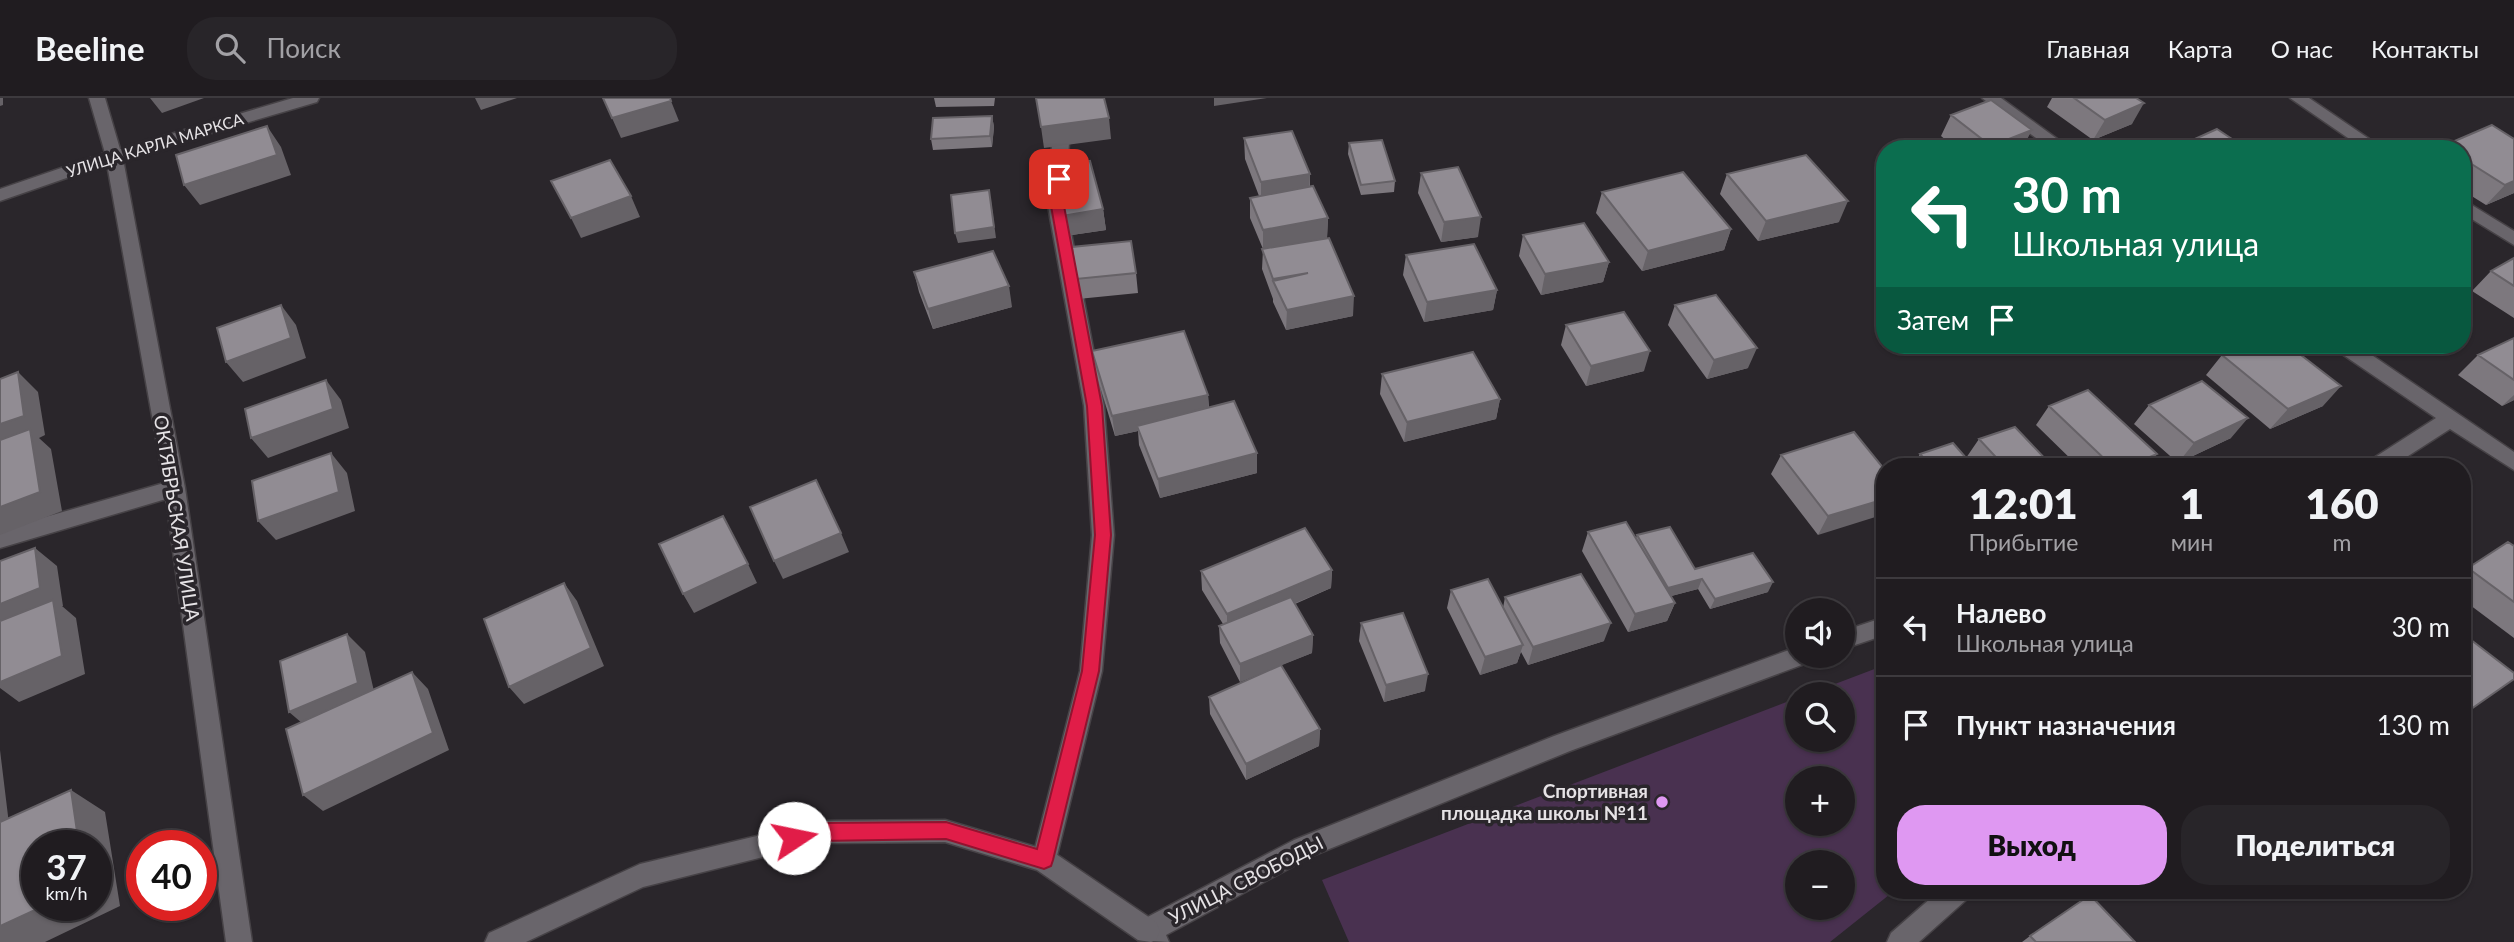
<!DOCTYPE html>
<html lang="ru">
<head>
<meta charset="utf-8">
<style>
	body { margin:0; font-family:Lato,sans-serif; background:#282529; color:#f1f3f6; height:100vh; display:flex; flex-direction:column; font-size:26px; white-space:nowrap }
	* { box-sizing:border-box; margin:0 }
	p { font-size:23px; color:#a2a1a5 }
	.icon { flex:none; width:38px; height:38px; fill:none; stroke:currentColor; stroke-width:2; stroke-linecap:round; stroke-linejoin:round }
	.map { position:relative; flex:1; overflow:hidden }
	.side { position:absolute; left:1876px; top:360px; width:595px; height:441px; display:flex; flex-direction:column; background:#201c20; border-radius:28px; box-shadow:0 2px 5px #0004,0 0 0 2px #3d3a3e }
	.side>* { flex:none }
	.guide { position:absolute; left:1876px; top:42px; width:595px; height:214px; border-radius:28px; box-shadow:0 2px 5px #0004,0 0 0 2px #3d3a3e; background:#0b6e4f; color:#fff; overflow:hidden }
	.tools { position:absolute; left:1785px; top:500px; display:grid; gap:14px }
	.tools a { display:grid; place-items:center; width:70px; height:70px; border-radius:50%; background:#201c20; box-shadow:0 2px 5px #0004,0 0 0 2px #3d3a3e; font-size:35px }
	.speed { position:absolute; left:21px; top:732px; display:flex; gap:14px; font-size:35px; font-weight:700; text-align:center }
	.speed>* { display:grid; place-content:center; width:91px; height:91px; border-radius:50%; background:#201c20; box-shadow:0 2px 5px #0004,0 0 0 2px #3d3a3e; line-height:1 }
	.speed small { font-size:18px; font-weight:400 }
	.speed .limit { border:10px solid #d22; background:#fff; color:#111 }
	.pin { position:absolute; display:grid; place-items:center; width:60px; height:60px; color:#fff; margin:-30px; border-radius:14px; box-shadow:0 4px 10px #0006 }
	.me { position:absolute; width:77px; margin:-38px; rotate:79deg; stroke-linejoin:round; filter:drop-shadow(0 0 5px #0008) }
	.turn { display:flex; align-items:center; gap:24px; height:147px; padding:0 21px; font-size:32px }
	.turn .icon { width:91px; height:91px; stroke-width:2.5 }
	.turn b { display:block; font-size:49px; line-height:60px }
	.then { display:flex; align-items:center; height:66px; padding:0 21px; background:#0003; gap:14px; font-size:26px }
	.eta { display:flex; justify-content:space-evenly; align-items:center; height:119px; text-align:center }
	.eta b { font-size:42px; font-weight:800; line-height:49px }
	.button { display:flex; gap:14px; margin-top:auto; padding:14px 21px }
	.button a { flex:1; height:80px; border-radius:28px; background:#df98f2; color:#111; font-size:28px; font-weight:800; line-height:80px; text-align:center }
	.button a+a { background:#282529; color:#f1f3f6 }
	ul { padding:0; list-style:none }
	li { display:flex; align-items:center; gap:21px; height:98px; padding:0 21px; border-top:2px solid #3d3a3e }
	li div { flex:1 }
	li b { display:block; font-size:26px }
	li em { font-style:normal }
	header { display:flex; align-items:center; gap:42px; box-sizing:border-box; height:98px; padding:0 35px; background:#201c20; border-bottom:2px solid #3d3a3e }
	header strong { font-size:33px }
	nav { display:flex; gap:38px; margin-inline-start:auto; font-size:24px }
	.search { width:490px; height:63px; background:#282529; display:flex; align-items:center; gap:18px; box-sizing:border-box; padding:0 24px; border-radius:28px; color:#a2a1a5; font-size:26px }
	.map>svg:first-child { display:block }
	.green { fill:#493150; fill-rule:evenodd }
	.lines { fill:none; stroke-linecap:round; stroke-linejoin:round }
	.service-casing { stroke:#464246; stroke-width:3 }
	.minor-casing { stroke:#464246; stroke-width:3 }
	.tertiary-casing { stroke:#464246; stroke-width:3 }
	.service { fill:#69656b; fill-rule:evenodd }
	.minor { fill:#69656b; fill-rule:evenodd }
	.tertiary { fill:#69656b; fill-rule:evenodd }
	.wall { fill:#7d787e }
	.shaded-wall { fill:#666267 }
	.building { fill:#918c93; stroke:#666267; stroke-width:2 }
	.route { fill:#e11d48; stroke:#92132f; stroke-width:2 }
	.poi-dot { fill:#df98f2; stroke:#2a262b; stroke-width:2.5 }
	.labels { text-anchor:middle; stroke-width:7; stroke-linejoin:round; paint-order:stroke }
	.far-street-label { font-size:16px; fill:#e6e3e6; stroke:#2a262b }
	.street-label { font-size:19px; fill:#e6e3e6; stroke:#2a262b }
	.poi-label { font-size:19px; font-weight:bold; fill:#e6e3e6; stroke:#2a262b; text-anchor:end }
</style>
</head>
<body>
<header>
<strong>Beeline</strong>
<div class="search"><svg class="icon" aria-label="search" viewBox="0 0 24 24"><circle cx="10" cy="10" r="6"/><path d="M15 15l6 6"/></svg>Поиск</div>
<nav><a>Главная</a><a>Карта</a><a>О нас</a><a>Контакты</a></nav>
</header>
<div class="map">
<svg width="2514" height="844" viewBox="0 0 2514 844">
	<rect width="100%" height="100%" fill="#2a262b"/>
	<!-- green -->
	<path class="green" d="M1885,567V793H1894L1830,844H1349L1322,782L1797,600V642H1843V597H1806ZM1797,681H1843V726H1797ZM1797,765H1843V810H1797Z"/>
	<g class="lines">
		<!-- service casing -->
		<g class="service-casing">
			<path id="service" d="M1939,793H1970L1966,802L1919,844H1887L1891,835Z"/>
		</g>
		<!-- minor casing -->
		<g class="minor-casing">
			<path id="minor" d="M89,0H105L120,51L293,0H319L317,4L123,61L185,390L252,844H226L166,401L0,450V432L164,385L107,66L0,103V91L105,55Z
				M1055,0H1071L1066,108L1104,308L1114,437L1102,573L1056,762L1053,770L1044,774L1035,770L1032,762L1080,573L1092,437L1084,308L1048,108Z
				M1982,0H2001L2071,51H2051Z
				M2290,0H2309L2384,51H2364Z
				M2462,101L2514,133V147L2462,115Z
				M2334,247H2357L2514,354V372L2450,331L2391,369H2366L2369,363L2436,320L2336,252Z
				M1885,519V537L1843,551V533Z
				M1797,549V558H1810L1807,565L1570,653L1312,758L1166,837L1169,844L1138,842L1134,833L1138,824L1294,742L1554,638Z"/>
		</g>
		<!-- tertiary casing -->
		<g class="tertiary-casing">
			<path id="tertiary" d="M945,722L1053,754L1156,824L1160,833L1156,842L1151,844L1138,842L1037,772L945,744L819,745L643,789L526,844H485L489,835L640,766L819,723Z"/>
		</g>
		<!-- service -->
		<use href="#service" class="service"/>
		<!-- minor -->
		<use href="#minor" class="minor"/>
		<!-- tertiary -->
		<use href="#tertiary" class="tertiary"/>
	</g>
	<!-- wall -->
	<path class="wall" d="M934,0H995L994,8L936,9Z
		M2052,0H2136L2132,26L2093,42L2047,9Z
		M1951,17L2023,47L2055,51H1957L1941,38Z
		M992,18L994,29L992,49L933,52L931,41Z
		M2492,27L2514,95L2486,107L2462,92V51H2440L2443,48Z
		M1244,40L1310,76V89L1328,120L1327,140L1353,218L1286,232L1273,204V201L1262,171L1263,151L1250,120V100L1259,98L1245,61Z
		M1349,45L1395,83L1394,94L1361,97L1348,56Z
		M1050,70L1103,111L1106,132L1065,138L1053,90Z
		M1421,75L1478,139L1441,144L1418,95Z
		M1727,76L1839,124L1758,143L1720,96Z
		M1602,94L1731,131L1724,152L1642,173L1596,115Z
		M1523,137L1609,164L1603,184L1541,197L1519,158Z
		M1406,157L1497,192L1493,212L1424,224L1403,177Z
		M2514,160V220L2472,193L2491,173Z
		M914,174L1012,209L933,231L919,194Z
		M1136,175L1138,195L1078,201L1076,181Z
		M1675,207L1748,270L1707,281L1668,227Z
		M1566,227L1644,273L1586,288L1561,247Z
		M2514,240V302L2502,308L2458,277L2478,257Z
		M1092,253L1208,297L1209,309L1257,375L1160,400L1139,347L1138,333L1115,338L1095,272Z
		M2222,257L2323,308L2270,331L2206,277Z
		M1382,276L1500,301L1496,321L1404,344L1380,296Z
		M2149,307L2231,340L2178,365L2134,326Z
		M2049,308L2147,369H2079L2036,327Z
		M1979,341L2053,369H1974L1966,360Z
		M1920,356L1974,369H1912Z
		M1781,357L1885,372L1818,437L1771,376Z
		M1588,434L1636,440L1637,437L1695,471L1768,494L1710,511L1698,491L1671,498L1675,505L1667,523L1628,534L1582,453Z
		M2514,448V540L2462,501V475L2468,470Z
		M1332,472L1331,490L1295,506L1313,537L1312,555L1281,567L1320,631L1319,648L1246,682L1210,616L1209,599L1274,570L1240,584L1220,545L1219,528L1223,526L1202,492L1201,473Z
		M1451,492L1503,510L1505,499L1604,543L1528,567L1521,554L1517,565L1480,577L1447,510Z
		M1361,525L1425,593L1384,604L1359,543Z
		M2030,838L2135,844H2022Z"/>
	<!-- shaded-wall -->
	<path class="shaded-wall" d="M0,0H3V7L0,8Z
		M150,0H204L162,15Z
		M475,0H517L481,12Z
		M1214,0H1267L1214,8Z
		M671,3L679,23L621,40L612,20Z
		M2144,5L2132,26L2093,42L2105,22Z
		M992,18L994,29L992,49L990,38Z
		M1109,20L1111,41L1044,50L1041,29Z
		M267,28L281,49L291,77L200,107L184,87Z
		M2032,32L2022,51H1989L1991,48Z
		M1310,76L1309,96L1261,104V84Z
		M2514,83V95L2486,107L2505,87Z
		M631,98L640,119L581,140L571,120Z
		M991,103L996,140L958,145L955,135Z
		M1848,103L1839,124L1758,143L1766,123Z
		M1103,111L1106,132L1065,138L1062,118Z
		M1481,119L1478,139L1441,144L1444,124Z
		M1328,120L1327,140L1263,152V132Z
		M1731,131L1724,152L1642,173L1648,153Z
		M1609,164L1603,184L1541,197L1545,176Z
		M1308,175L1273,184V181Z
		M1009,188L1012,209L933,231L928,211Z
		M1497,192L1493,212L1424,224L1427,204Z
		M1354,198L1353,218L1286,232L1287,212Z
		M281,207L296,227L306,260L243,284L226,264Z
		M1757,250L1748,270L1707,281L1714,262Z
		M1650,253L1644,273L1586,288L1591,268Z
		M18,274L38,294L45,337L39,340L51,351L62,413L0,437V326Z
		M326,282L341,302L349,330L268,360L251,340Z
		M2341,288L2323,308L2270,331L2288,311Z
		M1208,297L1209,317L1137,328L1138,333L1115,338L1112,318Z
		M2514,297V302L2502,308Z
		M1500,301L1496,321L1404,344L1407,324Z
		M2248,320L2231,340L2178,365L2194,345Z
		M331,355L347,375L355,413L276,442L258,423Z
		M1257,355V375L1160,400L1158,381Z
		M2157,356L2147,369H2126Z
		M1885,401V416L1818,437L1828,418Z
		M841,435L849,454L783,481L774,463Z
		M35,450L57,468L63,508H62L76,520L85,576L19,604L0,590V506Z
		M748,466L757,485L694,515L683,496Z
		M1332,472L1331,490L1227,534V516Z
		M1702,481L1698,491L1664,500L1668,490Z
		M1773,484L1768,494L1710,511L1715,501Z
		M564,485L577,503L604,568L524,606L509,589Z
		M1675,505L1667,523L1628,534L1635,516Z
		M1611,525L1604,543L1528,567L1533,549Z
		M347,536L365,554L376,602L309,631L289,614Z
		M1313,537L1312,555L1240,584V566Z
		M1523,547L1517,565L1480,577L1485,559Z
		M412,574L428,591L449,652L323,713L303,697Z
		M1428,576L1425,593L1384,604L1386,587Z
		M1320,631L1319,648L1246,682V666Z
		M0,652L9,726L0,730Z
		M71,692L105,714L120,808L45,844H0V828L46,807H96V747H79Z"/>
	<!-- building -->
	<path class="building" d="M603,0H670L671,3L612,20Z
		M1036,0H1104L1109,20L1041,29Z
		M2074,0H2136L2144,5L2105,22Z
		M1991,2L2032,32L1991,48L1951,17Z
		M992,18L990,38L931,41L933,20Z
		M2492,27L2514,41V83L2505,87L2462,60V51H2447L2443,48Z
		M267,28L277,57L184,87L176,57Z
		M2217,31L2247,51H2179L2177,49Z
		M1292,33L1310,76L1261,84L1244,40Z
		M2041,41L2055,51H2014Z
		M1382,42L1395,83L1361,87L1349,45Z
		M1806,57L1848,103L1766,123L1727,76Z
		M610,62L631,98L571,120L551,83Z
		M1090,63L1103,111L1062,118L1050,70Z
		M1458,69L1481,119L1444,124L1421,75Z
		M1683,74L1731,131L1648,153L1602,94Z
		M1313,88L1328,120L1263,132L1250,100Z
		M989,92L994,129L955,135L951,97Z
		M1584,125L1609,164L1545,176L1523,137Z
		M1329,140L1354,198L1287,212L1273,183L1308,175L1273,181L1262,151Z
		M1131,143L1136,175L1076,181L1072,149Z
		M1474,146L1497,192L1427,204L1406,157Z
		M993,153L1009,188L928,211L914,174Z
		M2514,160V188L2491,173Z
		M1716,197L1757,250L1714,262L1675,207Z
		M281,207L291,240L226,264L217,230Z
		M1624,214L1650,253L1591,268L1566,227Z
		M1184,233L1208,297L1112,318L1092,253Z
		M2514,240V282L2478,257Z
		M2246,247H2288L2341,288L2288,311L2222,257Z
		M1473,254L1500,301L1407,324L1382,276Z
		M18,274L24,318L0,326V281Z
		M326,282L333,311L251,340L245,311Z
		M2202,283L2248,320L2194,345L2149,307Z
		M2088,292L2157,356L2126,369H2113L2049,308Z
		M1234,303L1257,355L1158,381L1137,328Z
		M2015,329L2053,369H2005L1979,341Z
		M30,331L40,394L0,409V342Z
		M1854,334L1885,372V401L1828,418L1781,357Z
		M1953,345L1974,369H1932L1920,356Z
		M331,355L339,394L258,423L252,383Z
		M816,382L841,435L774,463L750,409Z
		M723,418L748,466L683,496L659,446Z
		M1626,424L1675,505L1635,516L1588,434Z
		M1670,429L1695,471L1753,455L1773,484L1715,501L1702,481L1668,490L1637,437Z
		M1305,430L1332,472L1227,516L1201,473Z
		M2508,444L2514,448V504L2468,470Z
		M35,450L40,490L0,506V463Z
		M1581,476L1611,525L1533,549L1505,499Z
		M1488,481L1523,547L1485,559L1451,492Z
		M564,485L591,550L509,589L484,521Z
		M1291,499L1313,537L1240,566L1219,528Z
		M53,502L62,558L0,584V523Z
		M1403,515L1428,576L1386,587L1361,525Z
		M2462,535L2514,575V581L2464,616L2462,614Z
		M347,536L358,585L289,614L280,563Z
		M1281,567L1320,631L1246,666L1209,599Z
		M412,574L433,635L303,697L286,631Z
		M2462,681L2468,685L2462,690Z
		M71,692L79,747H37V807H46L0,828V724Z
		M2090,797L2135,844H2036L2030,838Z"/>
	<!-- route -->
	<path class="route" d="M1059,77L1065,81L1064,108L1102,308L1111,437L1099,573L1053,762L1051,768L1044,771L946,741L819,743L794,749L787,747L784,740L787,734L819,725L946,724L1037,751L1082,573L1095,437L1087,308L1051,108L1052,81Z"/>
	<!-- markers -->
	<circle class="poi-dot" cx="1662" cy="704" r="7"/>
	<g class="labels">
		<!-- far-street labels -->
		<g class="far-street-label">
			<text transform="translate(155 47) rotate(-17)" y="6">УЛИЦА КАРЛА МАРКСА</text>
		</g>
		<!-- street labels -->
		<g class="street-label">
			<text transform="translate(177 420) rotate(81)" y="7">ОКТЯБРЬСКАЯ УЛИЦА</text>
			<text transform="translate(1246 782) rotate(-27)" y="7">УЛИЦА СВОБОДЫ</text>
		</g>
		<!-- poi labels -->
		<g class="poi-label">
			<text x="1648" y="700">Спортивная<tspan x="1648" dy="22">площадка школы №11</tspan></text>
		</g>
	</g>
</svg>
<div class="tools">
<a><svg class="icon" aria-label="sound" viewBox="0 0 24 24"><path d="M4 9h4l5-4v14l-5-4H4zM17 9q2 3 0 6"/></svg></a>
<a><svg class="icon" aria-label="search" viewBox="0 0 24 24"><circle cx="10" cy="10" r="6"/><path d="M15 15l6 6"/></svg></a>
<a>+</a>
<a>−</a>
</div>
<div class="speed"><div>37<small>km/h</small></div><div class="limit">40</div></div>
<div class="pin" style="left:1059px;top:81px;background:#d93025"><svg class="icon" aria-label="arrive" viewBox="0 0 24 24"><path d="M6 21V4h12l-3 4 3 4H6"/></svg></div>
<svg class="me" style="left:794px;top:740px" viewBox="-20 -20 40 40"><circle r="19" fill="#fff"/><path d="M0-13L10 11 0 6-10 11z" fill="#e11d48"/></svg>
<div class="guide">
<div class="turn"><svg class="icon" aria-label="left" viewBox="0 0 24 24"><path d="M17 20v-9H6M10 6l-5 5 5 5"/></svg><div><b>30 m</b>Школьная улица</div></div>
<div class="then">Затем<svg class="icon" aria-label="arrive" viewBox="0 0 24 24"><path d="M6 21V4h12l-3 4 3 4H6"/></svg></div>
</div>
<section class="side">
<div class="eta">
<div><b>12:01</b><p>Прибытие</p></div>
<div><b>1</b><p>мин</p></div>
<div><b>160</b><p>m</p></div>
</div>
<ul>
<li><svg class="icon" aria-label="left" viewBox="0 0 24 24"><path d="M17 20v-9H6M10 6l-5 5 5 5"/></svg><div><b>Налево</b><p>Школьная улица</p></div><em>30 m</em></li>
<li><svg class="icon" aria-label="arrive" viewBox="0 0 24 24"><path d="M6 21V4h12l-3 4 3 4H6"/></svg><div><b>Пункт назначения</b></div><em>130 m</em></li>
</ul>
<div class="button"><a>Выход</a><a>Поделиться</a></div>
</section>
</div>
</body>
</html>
